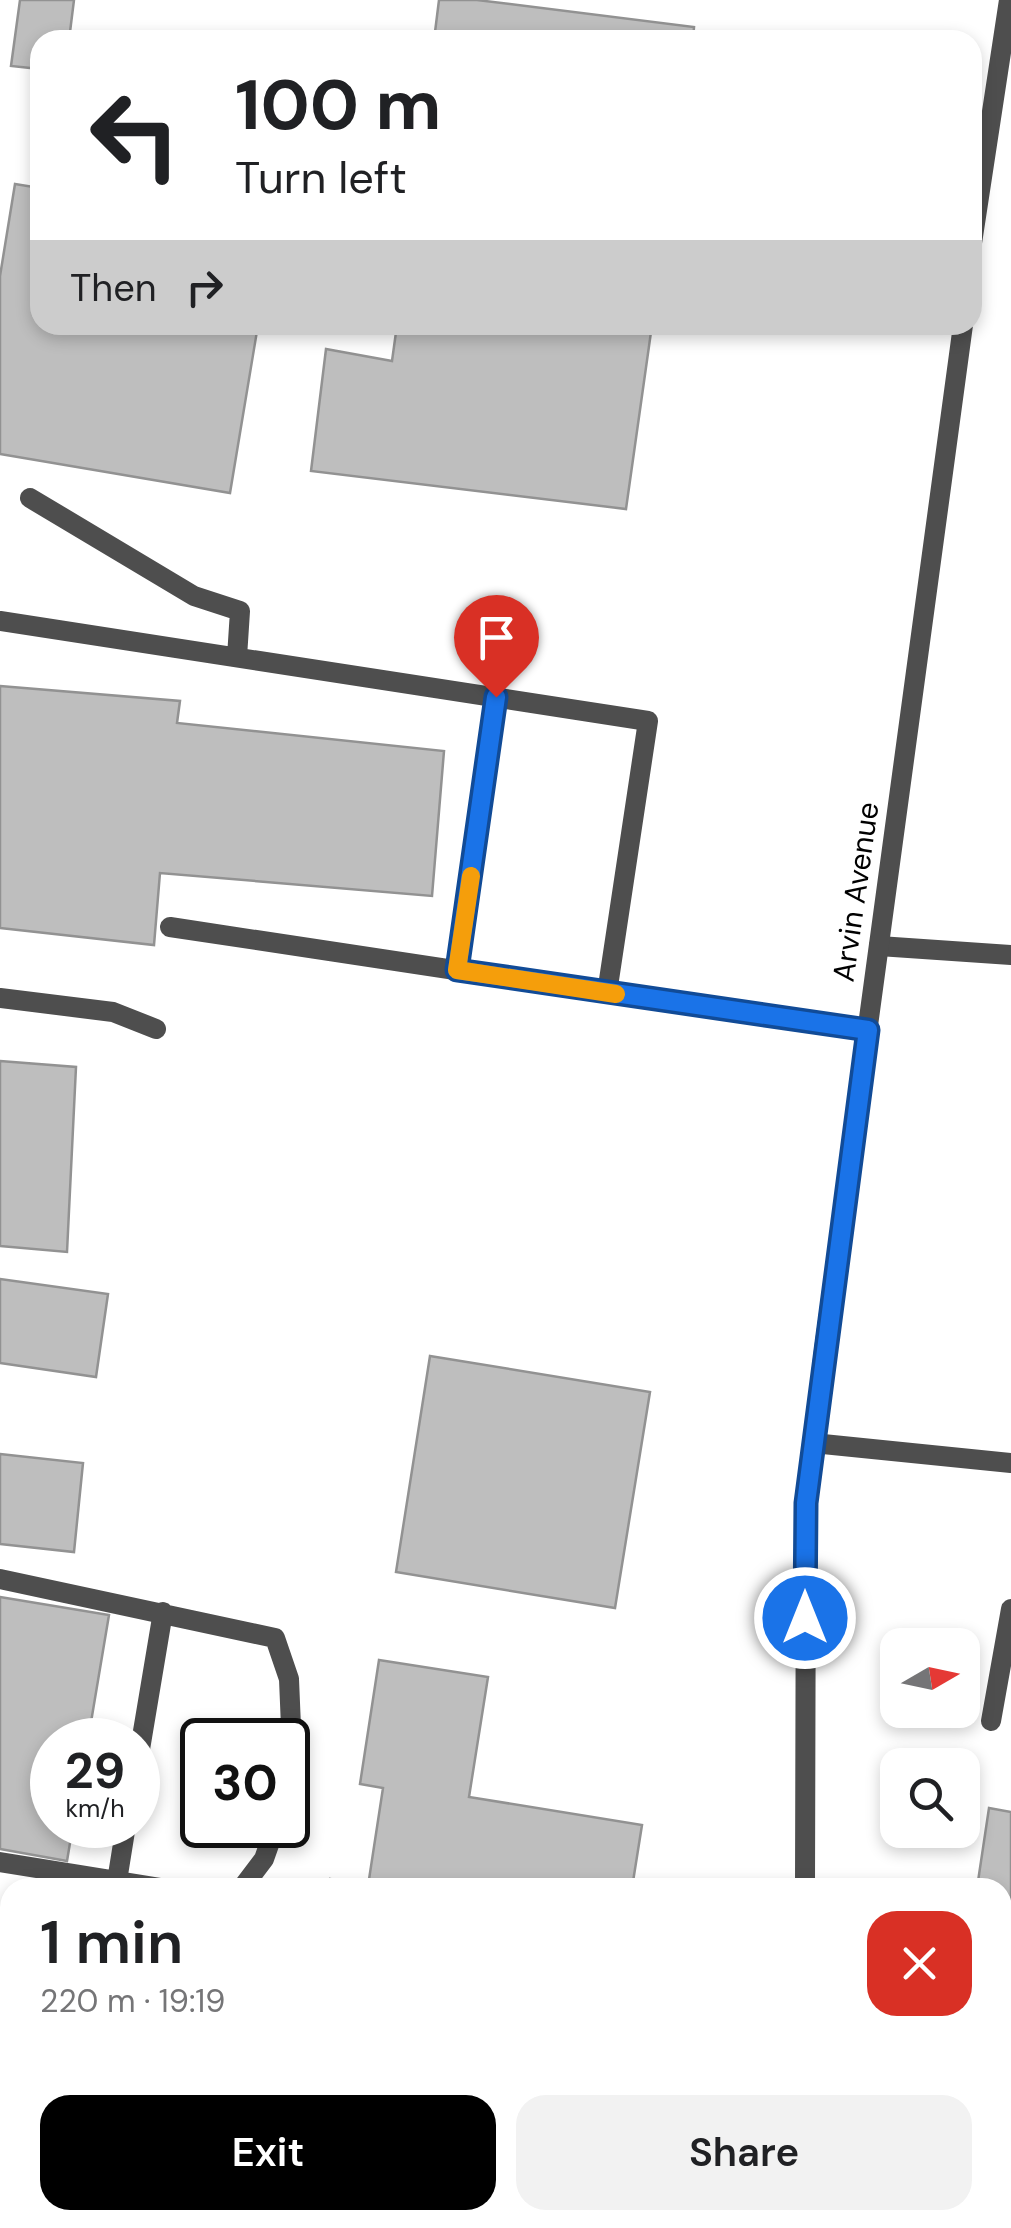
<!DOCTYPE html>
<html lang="en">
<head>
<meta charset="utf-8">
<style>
	body { margin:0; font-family:"DM Sans",sans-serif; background:#f2f2f2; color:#202124; height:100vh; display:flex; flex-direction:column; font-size:38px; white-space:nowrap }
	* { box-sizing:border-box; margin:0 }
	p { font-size:32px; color:#757577 }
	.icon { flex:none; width:55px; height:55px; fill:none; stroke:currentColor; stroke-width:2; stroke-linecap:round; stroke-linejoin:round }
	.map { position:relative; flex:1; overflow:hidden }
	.side { position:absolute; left:0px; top:1878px; width:1012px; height:352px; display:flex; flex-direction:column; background:#fff; border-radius:30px 30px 0 0; box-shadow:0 5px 15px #0003 }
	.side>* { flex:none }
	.top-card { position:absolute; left:30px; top:30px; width:952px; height:305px; border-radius:30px; box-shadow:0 5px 15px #0003; background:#fff; color:#202124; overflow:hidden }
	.needle { width:65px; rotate:81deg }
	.fabs { position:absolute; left:880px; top:1628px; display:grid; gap:20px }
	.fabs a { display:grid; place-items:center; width:100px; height:100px; border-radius:20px; background:#fff; box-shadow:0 5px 15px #0003; font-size:50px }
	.speed { position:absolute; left:30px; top:1718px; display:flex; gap:20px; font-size:50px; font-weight:700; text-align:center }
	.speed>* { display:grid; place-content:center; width:130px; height:130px; border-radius:50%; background:#fff; box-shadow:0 5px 15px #0003; line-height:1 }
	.speed small { font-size:25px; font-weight:400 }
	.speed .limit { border:5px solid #111; border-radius:15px; background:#fff; color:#111 }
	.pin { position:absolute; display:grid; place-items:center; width:85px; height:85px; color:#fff; margin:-102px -42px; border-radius:50% 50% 50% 0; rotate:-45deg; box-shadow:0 0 10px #0007 }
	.pin .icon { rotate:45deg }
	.me { position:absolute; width:110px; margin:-55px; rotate:0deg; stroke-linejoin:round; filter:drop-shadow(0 0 8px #0008) }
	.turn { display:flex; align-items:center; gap:35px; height:210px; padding:0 40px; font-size:45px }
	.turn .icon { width:130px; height:130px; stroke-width:2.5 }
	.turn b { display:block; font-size:70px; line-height:85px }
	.then { display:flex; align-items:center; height:95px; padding:0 40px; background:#0003; gap:20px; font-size:38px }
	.round { display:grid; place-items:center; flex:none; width:105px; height:105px; border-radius:30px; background:#f2f2f2 }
	.overview { display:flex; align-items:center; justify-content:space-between; height:170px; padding:0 40px }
	h1 { font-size:60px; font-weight:600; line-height:75px }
	.cta { display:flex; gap:20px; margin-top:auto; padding:20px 40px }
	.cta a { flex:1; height:115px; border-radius:30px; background:#000; color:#fff; font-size:40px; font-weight:600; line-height:115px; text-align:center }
	.cta a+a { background:#f2f2f2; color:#202124 }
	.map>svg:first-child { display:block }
	.building { fill:#bebebe; stroke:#929292; stroke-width:2.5 }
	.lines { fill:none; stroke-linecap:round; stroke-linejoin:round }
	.service { stroke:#4e4e4e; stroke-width:20 }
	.minor { stroke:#4e4e4e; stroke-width:20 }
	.route-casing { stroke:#114b97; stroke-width:25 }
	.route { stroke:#1a73e8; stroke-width:18 }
	.slow { stroke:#f59e0b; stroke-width:18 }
	.labels { text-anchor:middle; stroke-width:10; stroke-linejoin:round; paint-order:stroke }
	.street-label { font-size:30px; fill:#000; stroke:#fff }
</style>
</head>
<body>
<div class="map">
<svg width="1011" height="2228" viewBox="0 0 1011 2228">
	<rect width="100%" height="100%" fill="#fff"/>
	<!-- building -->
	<path class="building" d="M20,0H74L69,40H40V69L11,66Z
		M439,0H477L694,27L693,40H434Z
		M15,184L40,188V325H258L230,493L0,454V276Z
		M397,325H652L626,509L311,471L326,349L392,361Z
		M0,686L180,701L177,723L444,751L432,896L160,873L154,945L0,928Z
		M0,1061L76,1067L67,1252L0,1246Z
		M0,1279L108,1294L96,1377L0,1363Z
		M430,1356L650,1392L615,1608L396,1572Z
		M0,1454L83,1463L74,1552L0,1544Z
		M0,1597L109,1615L88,1740H52V1825H73L67,1861L0,1849Z
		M379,1660L488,1677L469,1797L642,1825L632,1888H328L330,1879L368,1886L383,1788L360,1784Z
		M989,1808L1011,1812V1993L1002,1991V1888H977Z
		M10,2186V2220H275L273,2228H2Z
		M424,2220H616L615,2228H423Z"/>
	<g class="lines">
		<!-- service -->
		<path class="service" d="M30,498L194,596L240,611L237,657
			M0,621L648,721L607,993L867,1031
			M170,927L607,993
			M879,946L1011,955
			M457,970L496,697
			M0,998L113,1012L156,1029
			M813,1443L1011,1463
			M0,1579L275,1638L289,1679L291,1727L288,1764
			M991,1721L1011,1609
			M138,1761L163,1612
			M0,1862L161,1888
			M117,1881L126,1825
			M242,1888L264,1859L276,1825
			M1002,2028L1011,2030
			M1002,2148L1011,2045
			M996,2228L997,2220"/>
		<!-- minor -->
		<path class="minor" d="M972,243L1009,0
			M805,1888L806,1503L824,1350L963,325
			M800,2228V2220"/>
	</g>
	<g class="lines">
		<!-- route casing -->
		<g class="route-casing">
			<path id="route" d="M496,697L457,970L868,1030L806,1503L805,1618"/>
		</g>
		<!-- route -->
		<use href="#route" class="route"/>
		<!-- slow -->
		<path class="slow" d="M471,876L457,970L616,994"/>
	</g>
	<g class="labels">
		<!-- street labels -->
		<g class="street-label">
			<text transform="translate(856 892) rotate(-82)" y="10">Arvin Avenue</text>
		</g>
	</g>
</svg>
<div class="fabs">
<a><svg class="needle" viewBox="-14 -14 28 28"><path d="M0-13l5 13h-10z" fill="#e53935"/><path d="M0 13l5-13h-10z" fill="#757577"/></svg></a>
<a><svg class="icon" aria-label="search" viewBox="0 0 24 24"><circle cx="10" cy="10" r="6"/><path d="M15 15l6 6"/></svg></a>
</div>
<div class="speed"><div>29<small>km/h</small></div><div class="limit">30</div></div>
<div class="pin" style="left:496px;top:697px;background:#d93025"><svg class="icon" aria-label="arrive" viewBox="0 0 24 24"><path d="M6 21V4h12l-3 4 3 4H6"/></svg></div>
<svg class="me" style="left:805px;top:1618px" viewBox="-20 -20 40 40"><circle r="17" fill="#1a73e8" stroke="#fff" stroke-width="3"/><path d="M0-11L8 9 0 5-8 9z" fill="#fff"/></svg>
<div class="top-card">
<div class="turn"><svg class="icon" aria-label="left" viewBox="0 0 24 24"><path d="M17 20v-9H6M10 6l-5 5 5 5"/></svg><div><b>100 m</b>Turn left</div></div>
<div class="then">Then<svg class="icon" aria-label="right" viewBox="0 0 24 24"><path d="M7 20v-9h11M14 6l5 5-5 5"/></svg></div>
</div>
<section class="side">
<div class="overview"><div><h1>1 min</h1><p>220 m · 19:19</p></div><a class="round" style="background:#d93025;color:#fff"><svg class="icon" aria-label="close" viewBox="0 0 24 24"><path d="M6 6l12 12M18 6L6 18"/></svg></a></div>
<div class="cta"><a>Exit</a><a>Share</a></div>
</section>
</div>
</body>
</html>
